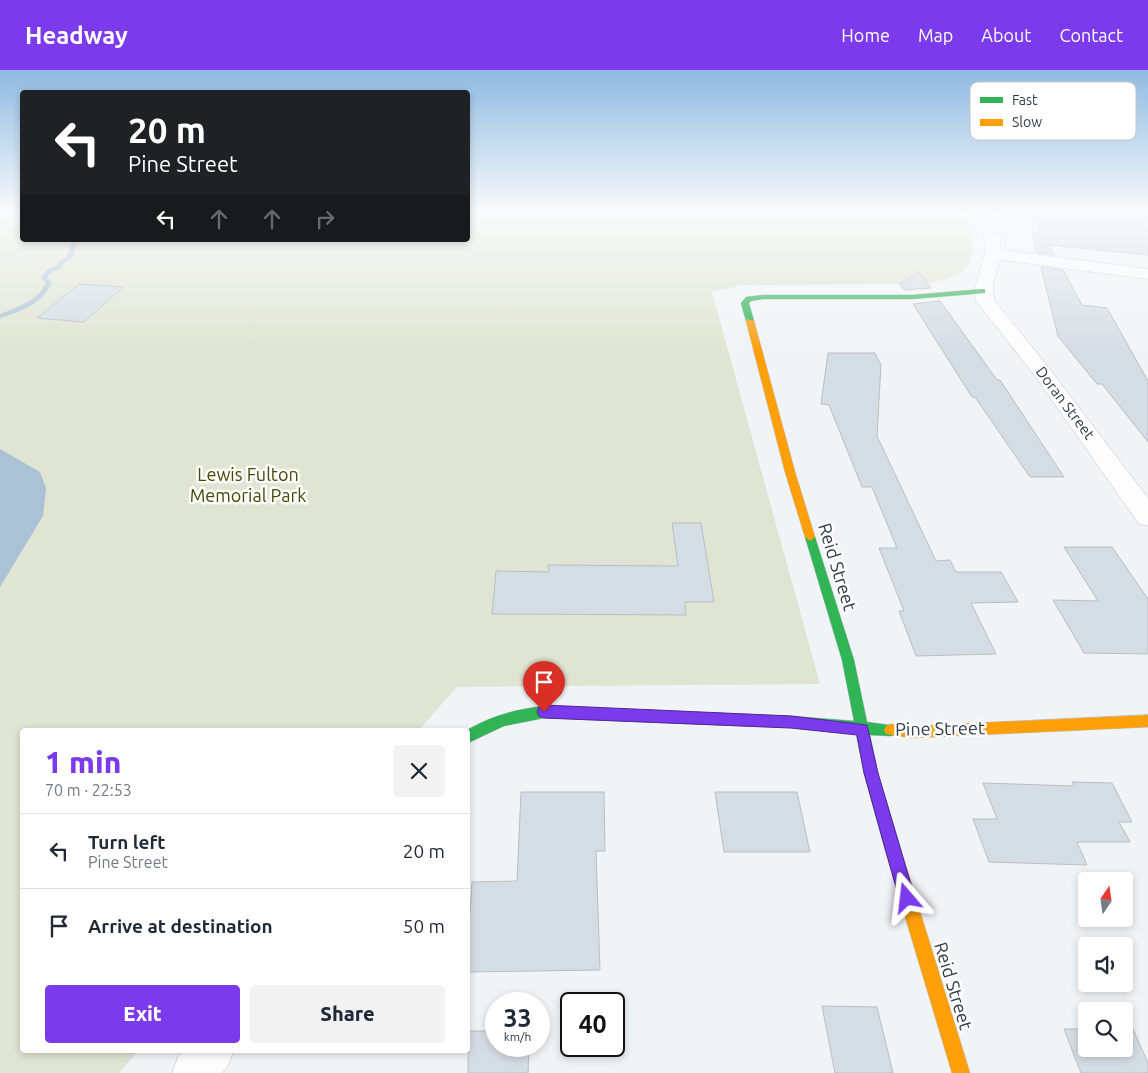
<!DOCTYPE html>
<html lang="en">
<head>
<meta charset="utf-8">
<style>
	body { margin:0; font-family:Ubuntu,sans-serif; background:#f2f2f3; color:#1f2937; height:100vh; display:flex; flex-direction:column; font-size:19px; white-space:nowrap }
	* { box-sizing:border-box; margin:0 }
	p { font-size:16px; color:#747a83 }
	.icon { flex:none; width:28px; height:28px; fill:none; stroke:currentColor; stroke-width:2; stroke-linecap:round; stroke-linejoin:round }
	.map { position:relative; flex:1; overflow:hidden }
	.panel { position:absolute; left:20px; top:658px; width:450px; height:325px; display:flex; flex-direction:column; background:#fff; border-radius:5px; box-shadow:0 2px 8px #0003 }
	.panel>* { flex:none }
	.hud { position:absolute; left:20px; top:20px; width:450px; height:152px; border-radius:5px; box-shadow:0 2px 8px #0003; background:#202124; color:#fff; overflow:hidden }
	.needle { width:32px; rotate:13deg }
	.tools { position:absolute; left:1078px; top:802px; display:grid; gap:10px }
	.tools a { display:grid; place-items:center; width:55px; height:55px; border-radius:5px; background:#fff; box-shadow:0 2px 8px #0003; font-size:25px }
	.speed { position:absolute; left:485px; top:922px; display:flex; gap:10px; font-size:25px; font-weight:700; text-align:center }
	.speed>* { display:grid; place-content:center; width:65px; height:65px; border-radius:50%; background:#fff; box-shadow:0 2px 8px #0003; line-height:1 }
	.speed small { font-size:12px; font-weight:400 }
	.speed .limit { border:2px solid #111; border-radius:8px; background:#fff; color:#111 }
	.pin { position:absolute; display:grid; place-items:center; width:42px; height:42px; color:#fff; margin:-51px -21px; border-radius:50% 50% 50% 0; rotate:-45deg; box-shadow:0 0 5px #0007 }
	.pin .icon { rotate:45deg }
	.me { position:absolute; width:55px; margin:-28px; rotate:343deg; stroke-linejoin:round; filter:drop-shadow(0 0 4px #0008) }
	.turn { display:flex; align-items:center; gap:18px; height:105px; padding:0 25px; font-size:22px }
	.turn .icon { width:65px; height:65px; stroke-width:2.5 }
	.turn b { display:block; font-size:35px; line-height:42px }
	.lanes { display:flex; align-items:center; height:48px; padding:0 25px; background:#0003; justify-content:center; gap:25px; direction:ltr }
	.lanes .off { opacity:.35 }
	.round { display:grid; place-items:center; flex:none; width:52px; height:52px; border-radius:5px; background:#f2f2f3 }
	.overview { display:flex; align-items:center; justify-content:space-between; height:85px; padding:0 25px }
	h1 { font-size:30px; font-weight:800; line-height:38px; color:#7c3aed }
	.action { display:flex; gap:10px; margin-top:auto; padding:10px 25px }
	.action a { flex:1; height:58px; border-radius:5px; background:#7c3aed; color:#fff; font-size:20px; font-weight:800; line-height:58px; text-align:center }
	.action a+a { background:#f2f2f3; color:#1f2937 }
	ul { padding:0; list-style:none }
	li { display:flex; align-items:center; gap:15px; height:75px; padding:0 25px; border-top:1px solid #e0e1e3 }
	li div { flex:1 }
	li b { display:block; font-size:19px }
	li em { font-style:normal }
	header { display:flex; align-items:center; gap:30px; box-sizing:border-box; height:70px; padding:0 25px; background:#7c3aed; color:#fff }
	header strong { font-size:24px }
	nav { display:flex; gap:28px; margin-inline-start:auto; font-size:18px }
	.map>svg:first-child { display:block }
	.green { fill:#e0e4d2 }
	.water { fill:#abc2d6 }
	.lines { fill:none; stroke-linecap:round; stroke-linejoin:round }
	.stream { fill:#abc2d6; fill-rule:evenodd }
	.building { fill:#d5dde4; stroke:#b7bec4 }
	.street-casing { stroke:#b9c0c6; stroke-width:1 }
	.fast-casing { stroke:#b9c0c6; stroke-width:1 }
	.slow-casing { stroke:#b9c0c6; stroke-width:1 }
	.street { fill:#fdfdfe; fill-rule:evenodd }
	.fast { fill:#30b455; fill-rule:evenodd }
	.slow { fill:#ff9f0a; fill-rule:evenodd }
	.route { fill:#7c3aed; stroke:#51269a }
	.labels { text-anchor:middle; stroke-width:5; stroke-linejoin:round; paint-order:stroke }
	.far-street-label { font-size:15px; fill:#2f3c46; stroke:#fff }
	.park-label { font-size:18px; fill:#464806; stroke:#fff }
	.street-label { font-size:18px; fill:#2f3c46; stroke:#fff }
	.key { fill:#fff; stroke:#c1c4c8; stroke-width:1 }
	.key-label { font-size:14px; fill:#2f3c46 }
</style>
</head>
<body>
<header>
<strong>Headway</strong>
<nav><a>Home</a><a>Map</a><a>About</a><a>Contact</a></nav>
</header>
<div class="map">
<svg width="1148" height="1003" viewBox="0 0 1148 1003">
	<rect width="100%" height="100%" fill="#f1f4f7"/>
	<!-- green -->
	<path class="green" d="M0,143H22V170H468V143H964C986,193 966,210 917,214L742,215L712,222L820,614L457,617L419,660H22V980H139L119,1003H0Z"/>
	<!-- water -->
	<path class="water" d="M0,379L40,402L46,418L43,446L0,517Z"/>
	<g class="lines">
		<!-- stream -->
		<path class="stream" d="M72,170H78L73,187L64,193L61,199C55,201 51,202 47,208L52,212C44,233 21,242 0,248V244C18,237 38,231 46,212L41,208C45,201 48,198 56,196L59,191L67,186Z"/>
	</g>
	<!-- building -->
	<path class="building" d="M1034,143H1148V185L1049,175L1055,185L1037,183L1032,165L1040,162Z
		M1041,197L1063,200L1082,235L1107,238L1148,311V372L1102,314H1097L1058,266Z
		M919,202L931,218L904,220L900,214Z
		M79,214L123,217L84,252L37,248Z
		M940,231L997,310H1000L1064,407H1030L975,327H972L913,234Z
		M828,283H875L881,295L877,366L936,491L950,490L956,502H1001L1018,532L971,533L996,584L916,586L899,541H904L879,478H897L872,417H862L829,335L821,334Z
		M672,453H701L714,532H685L686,545L492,544L496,501L549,502L548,495L678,496Z
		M1064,477H1112L1148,529V584L1084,583L1053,530L1098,531Z
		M1072,712L1112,713L1132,752H1119L1130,772H1077L1087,795L989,792L973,749H997L983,713L1074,716Z
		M521,722H604L605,781H596L600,900L468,902V872L472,812L517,811Z
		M715,722H797L810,782H724Z
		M822,936L877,937L893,1003H835Z
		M1064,959H1086V979H1124V959H1133L1148,993V1003H1081Z
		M468,961H496V976H529L528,1003H468Z"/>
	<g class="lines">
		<!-- street casing -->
		<g class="street-casing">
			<path id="street" d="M976,143H991L1000,167L1001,180L1148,199V209L1000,190L993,213L994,230L1046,294L1148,428V456L1139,454L1032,302L976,231C972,213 983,199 985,181C986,168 980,155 976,143Z
				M184,980H234L228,996L222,1003H172L178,987Z"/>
		</g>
		<!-- fast casing -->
		<g class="fast-casing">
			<path id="fast" d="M982,219H985V223L912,229H763L751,231L749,233L754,251L750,253L746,251L741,233L746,227L763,225H912Z
				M810,463L815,467L854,590L867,652L896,656L898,660L896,664L891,666L870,665L878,703L901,780L898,785L893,788L888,785L885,780L864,703L856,664L791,658L544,648L504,656L468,673L467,660C491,646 517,639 544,636L791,646L854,651L842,590L805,467Z"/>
		</g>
		<!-- slow casing -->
		<g class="slow-casing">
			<path id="slow" d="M747,249L754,251L795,402L815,467L810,471L805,467L785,402L746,251Z
				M1148,645V657L912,668L886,664L884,660L886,656L891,654L912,656Z
				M893,772L898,775L901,780L970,1003H952L885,780L888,775Z"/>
		</g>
		<!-- street -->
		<use href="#street" class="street"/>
		<!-- fast -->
		<use href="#fast" class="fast"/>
		<!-- slow -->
		<use href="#slow" class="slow"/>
	</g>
	<!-- sky -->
	<linearGradient id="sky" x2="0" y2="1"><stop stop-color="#8fbae1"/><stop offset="0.5" stop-color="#f9fafb"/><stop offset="1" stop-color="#f9fafb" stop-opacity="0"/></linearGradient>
	<rect width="1148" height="284" fill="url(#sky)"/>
	<!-- route -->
	<path class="route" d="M544,635L791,646L867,655L878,703L915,828L913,834L907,836L902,834L899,828L864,703L857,665L791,658L544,648L539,646L537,642L539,637Z"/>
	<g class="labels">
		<!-- far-street labels -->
		<g class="far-street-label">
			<text transform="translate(1065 333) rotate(53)" y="5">Doran Street</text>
		</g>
		<!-- park labels -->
		<g class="park-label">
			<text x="248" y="411">Lewis Fulton<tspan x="248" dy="21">Memorial Park</tspan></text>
		</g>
		<!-- street labels -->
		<g class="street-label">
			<text transform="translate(837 497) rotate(73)" y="6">Reid Street</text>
			<text transform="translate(940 659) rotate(-1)" y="6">Pine Street</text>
			<text transform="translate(953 916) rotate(73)" y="6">Reid Street</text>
		</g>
	</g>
	<!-- legend -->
	<rect x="970" y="12" width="166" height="58" rx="8" class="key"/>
	<rect x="980" y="27" width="23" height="6" fill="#30b455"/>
	<rect x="980" y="49" width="23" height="7" fill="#ff9f0a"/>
	<g class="key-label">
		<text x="1012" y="35">Fast</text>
		<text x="1012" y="57">Slow</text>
	</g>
</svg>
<div class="tools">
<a><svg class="needle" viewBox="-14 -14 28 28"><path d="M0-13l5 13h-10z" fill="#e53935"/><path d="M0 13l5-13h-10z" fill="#747a83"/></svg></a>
<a><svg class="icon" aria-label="sound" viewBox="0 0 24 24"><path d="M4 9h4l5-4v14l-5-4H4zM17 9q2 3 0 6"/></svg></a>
<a><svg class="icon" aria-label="search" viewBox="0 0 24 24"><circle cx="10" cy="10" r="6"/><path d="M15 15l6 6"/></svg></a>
</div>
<div class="speed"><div>33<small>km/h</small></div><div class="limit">40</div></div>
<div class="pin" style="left:544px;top:642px;background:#d93025"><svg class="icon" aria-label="arrive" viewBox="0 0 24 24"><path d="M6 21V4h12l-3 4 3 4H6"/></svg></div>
<svg class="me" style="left:907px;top:828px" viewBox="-20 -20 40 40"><path d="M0-17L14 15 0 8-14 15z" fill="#7c3aed" stroke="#fff" stroke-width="4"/></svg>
<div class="hud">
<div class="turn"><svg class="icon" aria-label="left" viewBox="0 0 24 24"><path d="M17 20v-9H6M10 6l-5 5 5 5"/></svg><div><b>20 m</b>Pine Street</div></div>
<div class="lanes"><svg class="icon" aria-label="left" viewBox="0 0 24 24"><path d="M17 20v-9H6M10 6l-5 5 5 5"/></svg><svg class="icon off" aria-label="ahead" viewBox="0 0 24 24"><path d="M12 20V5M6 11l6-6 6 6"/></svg><svg class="icon off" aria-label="ahead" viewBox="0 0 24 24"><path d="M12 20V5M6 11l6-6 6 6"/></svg><svg class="icon off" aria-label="right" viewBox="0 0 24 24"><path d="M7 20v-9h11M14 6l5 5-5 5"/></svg></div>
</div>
<section class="panel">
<div class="overview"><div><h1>1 min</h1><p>70 m · 22:53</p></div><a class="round"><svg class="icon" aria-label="close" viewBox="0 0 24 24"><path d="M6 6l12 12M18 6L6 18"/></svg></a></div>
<ul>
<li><svg class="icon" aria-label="left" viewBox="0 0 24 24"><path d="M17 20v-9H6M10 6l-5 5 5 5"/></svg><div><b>Turn left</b><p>Pine Street</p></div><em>20 m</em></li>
<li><svg class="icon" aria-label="arrive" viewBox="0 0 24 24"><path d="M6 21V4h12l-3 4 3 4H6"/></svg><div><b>Arrive at destination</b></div><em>50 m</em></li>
</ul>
<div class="action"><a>Exit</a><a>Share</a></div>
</section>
</div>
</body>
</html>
